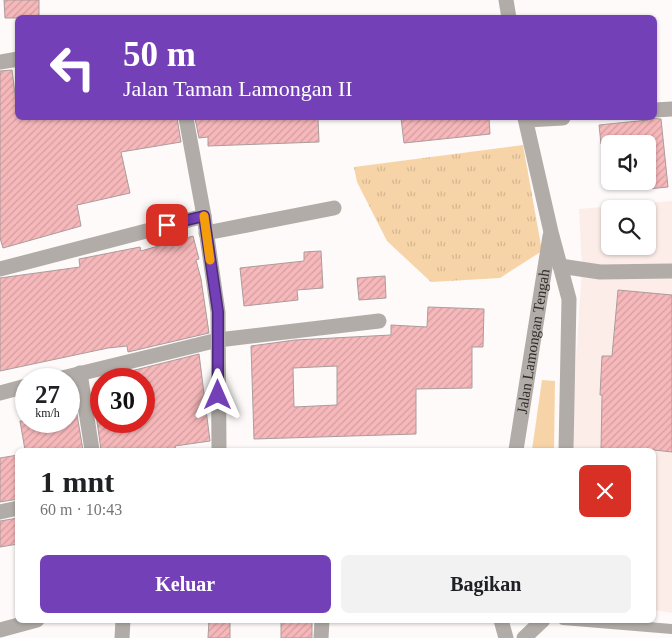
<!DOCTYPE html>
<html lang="id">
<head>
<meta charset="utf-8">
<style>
	body { margin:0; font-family:"Times New Roman",serif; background:#f2f2f2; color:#202124; height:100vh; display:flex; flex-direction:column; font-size:19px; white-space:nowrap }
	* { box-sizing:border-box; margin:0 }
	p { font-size:16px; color:#757577 }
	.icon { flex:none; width:28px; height:28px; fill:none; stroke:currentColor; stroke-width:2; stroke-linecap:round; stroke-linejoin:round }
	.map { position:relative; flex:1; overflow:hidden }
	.panel { position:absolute; left:15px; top:448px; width:641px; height:175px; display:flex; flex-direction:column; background:#fff; border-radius:8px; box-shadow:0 1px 4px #0004 }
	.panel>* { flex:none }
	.hud { position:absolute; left:15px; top:15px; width:642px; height:105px; border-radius:8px; box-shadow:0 1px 4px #0004; background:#7440b7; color:#fff; overflow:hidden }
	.tools { position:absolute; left:601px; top:135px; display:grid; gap:10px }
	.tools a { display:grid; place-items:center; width:55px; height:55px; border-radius:8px; background:#fff; box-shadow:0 1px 4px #0004; font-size:25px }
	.speed { position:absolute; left:15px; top:368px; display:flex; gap:10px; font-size:25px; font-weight:700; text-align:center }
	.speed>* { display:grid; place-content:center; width:65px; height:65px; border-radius:50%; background:#fff; box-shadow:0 1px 4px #0004; line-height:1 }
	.speed small { font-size:12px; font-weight:400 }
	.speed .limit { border:8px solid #d22; background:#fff; color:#111 }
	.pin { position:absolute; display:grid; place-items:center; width:42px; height:42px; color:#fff; margin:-21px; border-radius:10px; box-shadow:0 2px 8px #0006 }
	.me { position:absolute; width:55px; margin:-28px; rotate:0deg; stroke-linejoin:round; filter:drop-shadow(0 0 4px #0008) }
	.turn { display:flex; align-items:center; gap:18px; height:105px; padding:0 25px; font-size:22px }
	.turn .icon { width:65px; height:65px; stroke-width:2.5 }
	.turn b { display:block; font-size:35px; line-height:42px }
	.round { display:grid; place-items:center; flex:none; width:52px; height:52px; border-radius:8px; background:#f2f2f2 }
	.overview { display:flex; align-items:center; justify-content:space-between; height:85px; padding:0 25px }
	h1 { font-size:30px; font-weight:800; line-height:38px }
	.action { display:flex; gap:10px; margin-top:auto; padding:10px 25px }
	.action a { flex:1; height:58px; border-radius:8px; background:#7440b7; color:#fff; font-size:20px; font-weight:800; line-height:58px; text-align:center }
	.action a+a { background:#f2f2f2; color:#202124 }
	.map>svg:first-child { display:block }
	.built { fill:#fcede9; fill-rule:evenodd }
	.grass { fill:url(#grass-tufts) }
	.park { fill:#f7d4a7 }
	.building { fill:url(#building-hatch); stroke:#ab9c9c; fill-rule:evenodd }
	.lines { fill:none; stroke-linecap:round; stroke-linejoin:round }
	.lane { stroke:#b2aca8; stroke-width:10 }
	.street { stroke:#b2aca8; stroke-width:15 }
	.route-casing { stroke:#4b2a77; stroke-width:12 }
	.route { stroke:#7440b7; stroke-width:9 }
	.slow { stroke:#f59e0b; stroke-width:9 }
	.labels { text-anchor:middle; stroke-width:5; stroke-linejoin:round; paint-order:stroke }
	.street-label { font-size:15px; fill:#302a28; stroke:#fff }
</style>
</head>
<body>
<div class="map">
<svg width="672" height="638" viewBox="0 0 672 638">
	<defs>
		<pattern id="grass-tufts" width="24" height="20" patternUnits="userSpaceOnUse" patternTransform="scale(1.25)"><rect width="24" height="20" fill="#f7d4a7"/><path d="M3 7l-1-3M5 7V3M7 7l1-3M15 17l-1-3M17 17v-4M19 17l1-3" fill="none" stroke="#d4b690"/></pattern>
		<pattern id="building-hatch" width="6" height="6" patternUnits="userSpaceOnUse" patternTransform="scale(1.25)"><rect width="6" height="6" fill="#f6b8ba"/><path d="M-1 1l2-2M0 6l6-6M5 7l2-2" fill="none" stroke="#d39ea0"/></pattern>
	</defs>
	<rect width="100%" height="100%" fill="#fdfaf9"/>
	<!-- built -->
	<path class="built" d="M672,201V613L654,610V450H574L573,406L582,268L579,209ZM610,209H648V246H610Z"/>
	<!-- grass -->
	<path class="grass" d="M523,145L542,251L500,278L431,282L387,241L357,182L354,167Z"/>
	<!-- park -->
	<path class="park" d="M542,380L555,381L554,450H532Z"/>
	<!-- building -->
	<path class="building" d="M4,0H39V18H5Z
		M12,70L18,118H177L181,142L121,152L130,193L77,205L81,226L3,248L0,238V71Z
		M195,118H318L319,142L208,146V137L199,138Z
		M401,118H489L490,134L404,143Z
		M648,118L661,119L668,187L648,189V144H601L599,125L648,120Z
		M193,236L199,259L196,260L201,279L209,333L128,352L127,346L108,348L0,371V278L80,267L79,259L140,247L141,251Z
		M321,251L323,288L297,290L298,300L244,306L240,268L304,261V252Z
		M385,276L386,298L359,300L357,278Z
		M618,290L672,295V452L654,450H601L602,395H600L602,356H612Z
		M428,307L484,309L483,347H472V388L416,389V434L254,439L251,346L295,340L391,335V325L427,327ZM337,366V405L294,407L293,368Z
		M199,354L210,441L175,446L176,450H101L95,407L101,406V421H144V379H132L131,371Z
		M76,409L83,450H25L20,421H69V411Z
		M18,455V499L0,502V458Z
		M18,518V544L0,547V521Z
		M209,620H230V638H208Z
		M281,620H312V638H281Z"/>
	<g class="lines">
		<!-- lane -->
		<path class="lane" d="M563,620L672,629"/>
		<!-- street -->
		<g class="street">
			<path d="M506,0L509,18"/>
			<path d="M0,62L18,59"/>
			<path d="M655,110L672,109"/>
			<path d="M186,118L204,216L218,312L219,450"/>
			<path d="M525,118L551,232L569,299L566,450"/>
			<path d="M527,120L563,118"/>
			<path d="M206,233L334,208"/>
			<path d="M560,266L600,272L672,271"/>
			<path d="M0,269L204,216"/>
			<path d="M80,373L92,450"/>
			<path d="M58,379L218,340L379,321"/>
			<path d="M0,393L26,386"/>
			<path id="s1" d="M516,450L550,236"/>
			<path d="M0,512L18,508"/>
			<path d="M501,620L506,638"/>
			<path d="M0,630L37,620"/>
			<path d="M122,638L123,620"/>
			<path d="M321,638L322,620"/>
			<path d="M524,638L543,620"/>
		</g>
	</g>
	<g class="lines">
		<!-- route casing -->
		<g class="route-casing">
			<path id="route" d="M167,225L204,216L218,312V395"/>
		</g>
		<!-- route -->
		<use href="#route" class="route"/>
		<!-- slow -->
		<path class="slow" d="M204,216L210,260"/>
	</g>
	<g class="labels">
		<!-- street labels -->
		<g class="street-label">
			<text dy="5" stroke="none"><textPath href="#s1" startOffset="110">Jalan Lamongan Tengah</textPath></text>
		</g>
	</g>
</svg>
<div class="tools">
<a><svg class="icon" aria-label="sound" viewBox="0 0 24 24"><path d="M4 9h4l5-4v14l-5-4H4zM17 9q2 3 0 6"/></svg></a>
<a><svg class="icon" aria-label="search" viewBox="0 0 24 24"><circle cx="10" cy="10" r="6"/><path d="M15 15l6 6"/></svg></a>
</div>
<div class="speed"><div>27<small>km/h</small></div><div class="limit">30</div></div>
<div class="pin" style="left:167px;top:225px;background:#d93025"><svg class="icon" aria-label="arrive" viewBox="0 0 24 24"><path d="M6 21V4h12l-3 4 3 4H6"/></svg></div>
<svg class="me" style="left:218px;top:395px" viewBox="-20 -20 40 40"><path d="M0-17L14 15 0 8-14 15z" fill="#7440b7" stroke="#fff" stroke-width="4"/></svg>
<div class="hud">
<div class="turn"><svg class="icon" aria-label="left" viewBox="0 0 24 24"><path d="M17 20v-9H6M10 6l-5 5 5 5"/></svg><div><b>50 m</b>Jalan Taman Lamongan II</div></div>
</div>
<section class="panel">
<div class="overview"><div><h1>1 mnt</h1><p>60 m · 10:43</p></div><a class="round" style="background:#d93025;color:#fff"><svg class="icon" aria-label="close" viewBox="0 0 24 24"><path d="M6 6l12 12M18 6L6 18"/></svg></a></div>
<div class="action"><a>Keluar</a><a>Bagikan</a></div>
</section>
</div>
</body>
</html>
